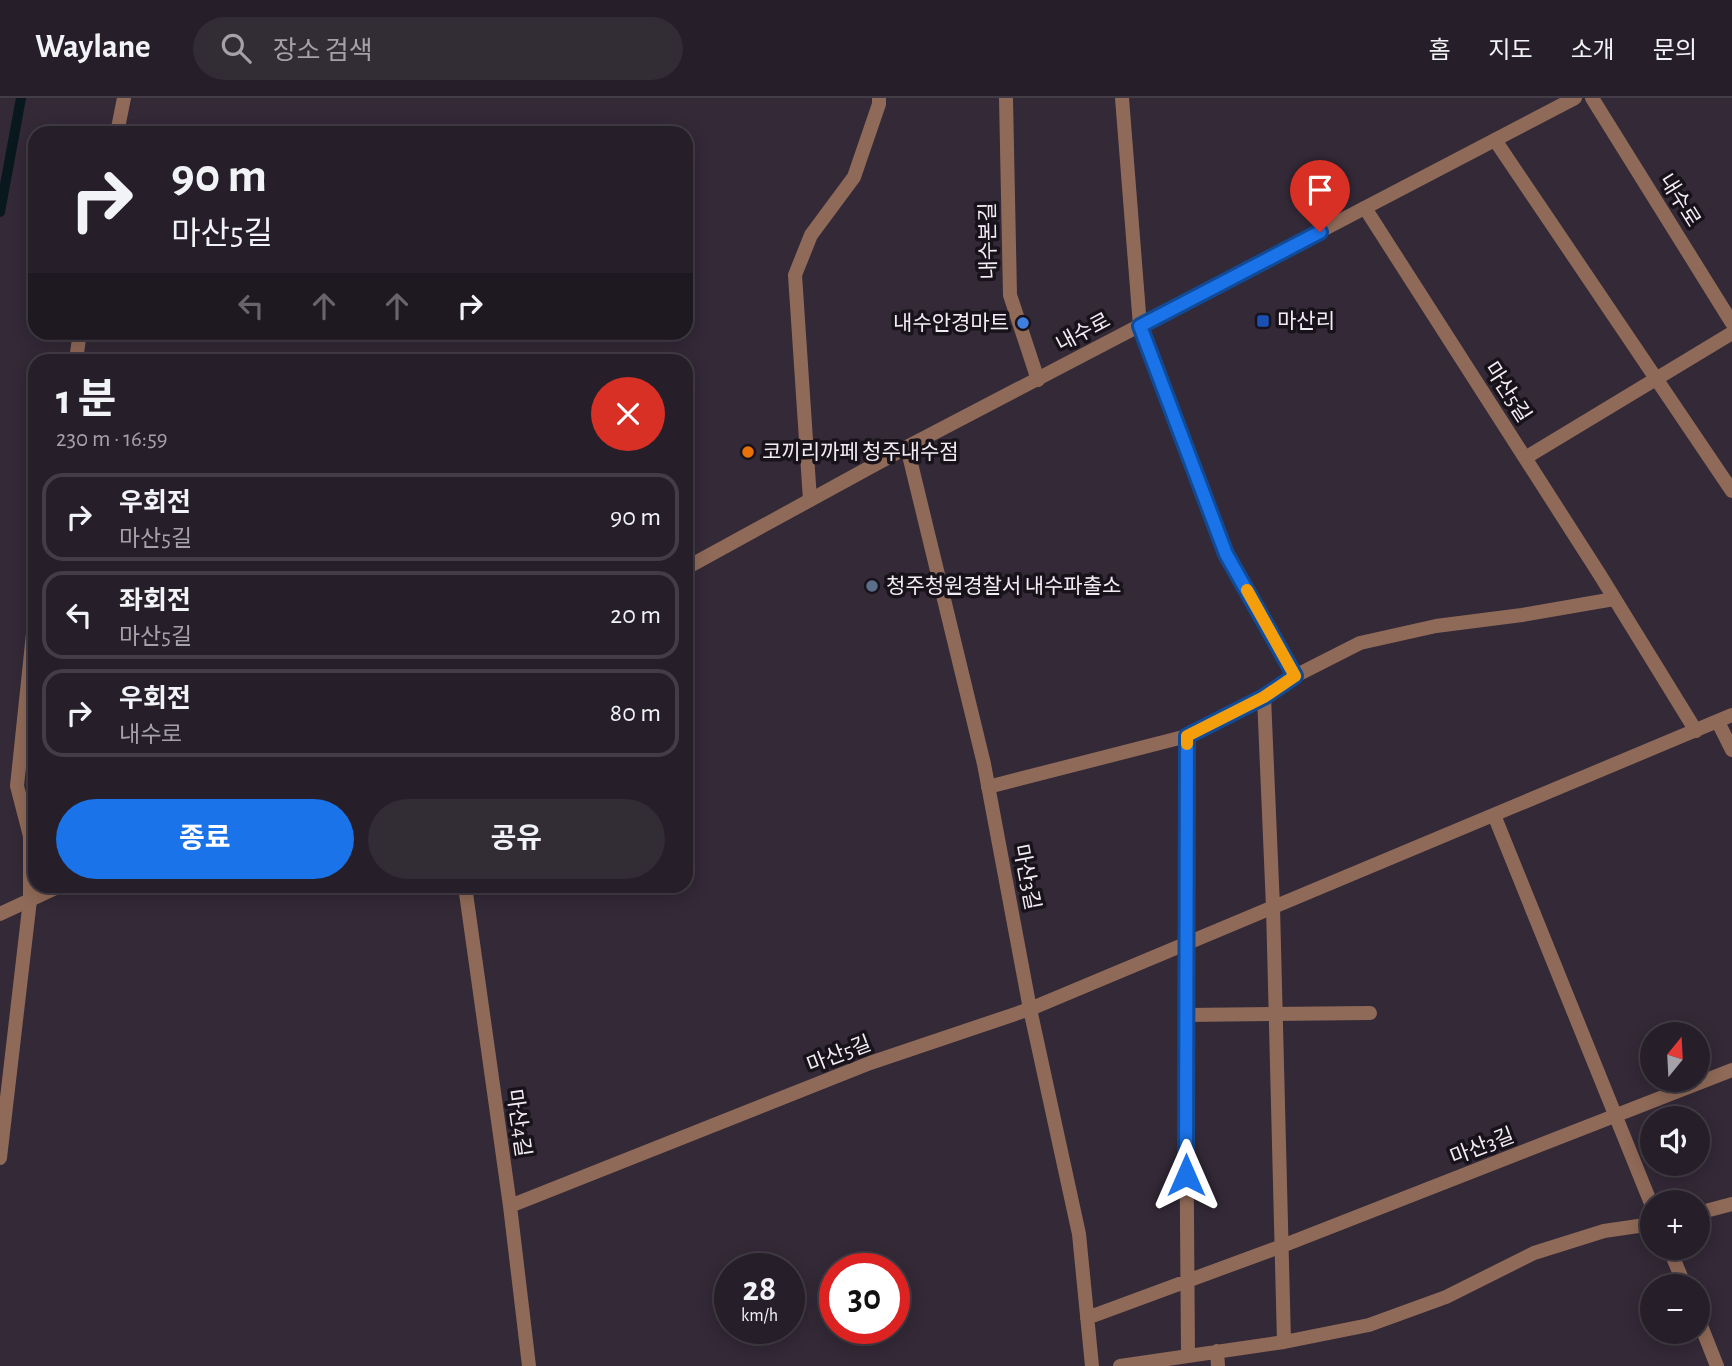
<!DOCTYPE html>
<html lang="ko">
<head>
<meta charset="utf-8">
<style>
	body { margin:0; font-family:"Alegreya Sans","Noto Sans KR",sans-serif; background:#322c35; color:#f1f3f6; height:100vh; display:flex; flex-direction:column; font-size:26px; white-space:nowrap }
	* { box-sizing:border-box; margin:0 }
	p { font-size:23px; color:#a4a2a8 }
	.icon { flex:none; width:38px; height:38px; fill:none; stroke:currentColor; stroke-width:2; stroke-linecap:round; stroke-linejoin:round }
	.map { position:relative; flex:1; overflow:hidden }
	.side { position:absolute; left:28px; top:256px; width:665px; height:539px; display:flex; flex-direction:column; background:#261f29; border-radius:21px; box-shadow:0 4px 18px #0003,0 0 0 2px #423d46 }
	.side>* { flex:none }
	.guide { position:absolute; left:28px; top:28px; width:665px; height:214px; border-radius:21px; box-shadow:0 4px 18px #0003,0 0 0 2px #423d46; background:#261f29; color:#f1f3f6; overflow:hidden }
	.needle { width:46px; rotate:18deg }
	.fabs { position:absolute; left:1640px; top:924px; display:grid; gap:14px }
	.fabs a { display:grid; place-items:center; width:70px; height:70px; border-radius:50%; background:#261f29; box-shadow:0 4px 18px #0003,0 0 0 2px #423d46; font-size:35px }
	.speed { position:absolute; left:714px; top:1155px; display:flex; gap:14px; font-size:35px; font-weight:700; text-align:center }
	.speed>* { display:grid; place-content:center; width:91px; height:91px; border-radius:50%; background:#261f29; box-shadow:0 4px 18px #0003,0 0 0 2px #423d46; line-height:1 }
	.speed small { font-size:18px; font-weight:400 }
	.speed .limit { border:10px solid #d22; background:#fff; color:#111 }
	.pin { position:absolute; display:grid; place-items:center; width:60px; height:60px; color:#fff; margin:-72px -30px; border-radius:50% 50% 50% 0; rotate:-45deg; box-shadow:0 0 7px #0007 }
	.pin .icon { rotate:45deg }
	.me { position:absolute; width:77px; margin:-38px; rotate:0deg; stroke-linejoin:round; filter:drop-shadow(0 0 5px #0008) }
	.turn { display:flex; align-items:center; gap:24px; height:147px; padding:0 28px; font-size:32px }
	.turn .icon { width:91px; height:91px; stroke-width:2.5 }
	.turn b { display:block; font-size:49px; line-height:60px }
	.lanes { display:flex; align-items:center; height:66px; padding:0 28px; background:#0003; justify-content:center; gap:35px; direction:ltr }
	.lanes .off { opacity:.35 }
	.round { display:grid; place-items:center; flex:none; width:74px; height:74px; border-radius:37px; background:#322c35 }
	.head { display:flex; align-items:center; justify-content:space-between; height:119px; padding:0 28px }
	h1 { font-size:42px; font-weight:700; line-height:52px }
	.button { display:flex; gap:14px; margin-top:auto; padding:14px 28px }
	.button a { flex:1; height:80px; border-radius:42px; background:#1a73e8; color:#fff; font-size:28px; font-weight:700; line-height:80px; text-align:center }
	.button a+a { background:#322c35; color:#f1f3f6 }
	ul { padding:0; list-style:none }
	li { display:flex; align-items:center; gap:21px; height:88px; margin:0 14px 10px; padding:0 14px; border:4px solid #423d46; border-radius:21px }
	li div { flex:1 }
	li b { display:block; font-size:26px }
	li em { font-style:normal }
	header { display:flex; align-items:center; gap:42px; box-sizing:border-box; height:98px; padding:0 35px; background:#261f29; border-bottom:2px solid #423d46 }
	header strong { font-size:33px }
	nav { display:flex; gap:38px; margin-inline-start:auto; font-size:24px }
	.search { width:490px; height:63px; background:#322c35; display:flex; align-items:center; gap:18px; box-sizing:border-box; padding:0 24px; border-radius:38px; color:#a4a2a8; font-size:26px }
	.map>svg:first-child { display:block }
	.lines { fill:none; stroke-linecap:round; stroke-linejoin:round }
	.stream { stroke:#09181f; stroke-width:10 }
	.service { stroke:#906a58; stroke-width:14 }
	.minor { stroke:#906a58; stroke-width:14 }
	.tertiary { stroke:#906a58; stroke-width:14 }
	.route-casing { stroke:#114b97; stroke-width:18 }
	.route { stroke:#1a73e8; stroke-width:12 }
	.slow { stroke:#f59e0b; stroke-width:12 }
	.transit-dot { fill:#1a4fb4; stroke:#18131a; stroke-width:2.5 }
	.shop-dot { fill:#3f7fe0; stroke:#18131a; stroke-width:2.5 }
	.food-dot { fill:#e8710a; stroke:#18131a; stroke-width:2.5 }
	.service-dot { fill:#5c6f8a; stroke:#18131a; stroke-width:2.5 }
	.labels { text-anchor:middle; stroke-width:7; stroke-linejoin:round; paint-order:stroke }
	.street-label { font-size:21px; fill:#f3ecf5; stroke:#18131a }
	.poi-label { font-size:21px; fill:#f3ecf5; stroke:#18131a; text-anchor:start }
</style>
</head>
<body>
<header>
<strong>Waylane</strong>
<div class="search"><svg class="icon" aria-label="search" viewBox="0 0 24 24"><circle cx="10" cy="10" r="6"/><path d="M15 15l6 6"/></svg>장소 검색</div>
<nav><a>홈</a><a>지도</a><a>소개</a><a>문의</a></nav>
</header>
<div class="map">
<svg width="1732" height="1268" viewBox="0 0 1732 1268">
	<rect width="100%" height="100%" fill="#332937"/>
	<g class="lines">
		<!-- stream -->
		<path class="stream" d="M0,114L21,0"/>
		<!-- service -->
		<path class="service" d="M1006,0L1010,197L1038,282
			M117,35L124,0
			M76,262L80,234
			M810,402L795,177L811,137L854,79L879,6V0
			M30,802V738L17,688L35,517
			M1185,917L1370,915"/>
		<!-- minor -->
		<path class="minor" d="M1122,0L1140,228L1226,456L1295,578L1360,545L1436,528L1522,517L1614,501
			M1592,0L1732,225
			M1495,42L1732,393
			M1365,110L1600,477L1696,633
			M907,349L984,666L1030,911L1079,1136L1092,1268
			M1525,360L1732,235
			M1264,599L1273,809L1284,1244
			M1718,624L1732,652
			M1187,638L1185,847L1188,1257
			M988,689L1187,638L1264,599L1295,578
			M1494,717L1652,1108
			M465,788L510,1108L529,1268
			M0,1060L30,802
			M510,1108L870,965L1030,911L1732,617
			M1698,1115L1732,1106
			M1669,1150L1685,1188
			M1087,1220L1282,1148L1732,972
			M1698,1220L1717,1268
			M1217,1253L1218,1268
			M1120,1268L1284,1244L1369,1227L1446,1199L1534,1155L1604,1133L1652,1126"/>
		<!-- tertiary -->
		<path class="tertiary" d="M686,470L907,349L1575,0
			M0,816L60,788"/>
	</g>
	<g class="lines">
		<!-- route casing -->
		<g class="route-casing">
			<path id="route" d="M1186,1077L1187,638L1264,599L1295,578L1226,456L1140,228L1320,134"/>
		</g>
		<!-- route -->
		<use href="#route" class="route"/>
		<!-- slow -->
		<path class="slow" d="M1187,646V638L1264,599L1295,578L1247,492"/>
	</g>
	<!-- markers -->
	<rect class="transit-dot" x="1256" y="216" width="14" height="14" rx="3.5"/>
	<circle class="shop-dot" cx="1023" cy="225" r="7"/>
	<circle class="food-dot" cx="748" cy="354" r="7"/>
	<circle class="service-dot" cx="872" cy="488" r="7"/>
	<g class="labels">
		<!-- street labels -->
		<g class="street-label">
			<text transform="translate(1680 102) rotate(58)" y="7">내수로</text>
			<text transform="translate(988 143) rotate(-91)" y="7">내수본길</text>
			<text transform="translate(1083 234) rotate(-28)" y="7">내수로</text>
			<text transform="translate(1508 294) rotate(57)" y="7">마산5길</text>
			<text transform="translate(1027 779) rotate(79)" y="7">마산3길</text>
			<text transform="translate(839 956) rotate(-21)" y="7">마산5길</text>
			<text transform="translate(519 1025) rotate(82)" y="7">마산4길</text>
			<text transform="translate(1482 1048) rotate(-21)" y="7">마산3길</text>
		</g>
		<!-- poi labels -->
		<g class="poi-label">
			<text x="1277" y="230">마산리</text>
			<text x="1009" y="232" text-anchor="end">내수안경마트</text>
			<text x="762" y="361">코끼리까페 청주내수점</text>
			<text x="886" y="495">청주청원경찰서 내수파출소</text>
		</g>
	</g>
</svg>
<div class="fabs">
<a><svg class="needle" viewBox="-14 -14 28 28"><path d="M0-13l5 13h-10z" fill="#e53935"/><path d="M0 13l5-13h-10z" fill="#a4a2a8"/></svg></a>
<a><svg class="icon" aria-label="sound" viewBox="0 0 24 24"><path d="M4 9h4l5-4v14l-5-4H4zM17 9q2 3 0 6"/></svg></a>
<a>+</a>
<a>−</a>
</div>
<div class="speed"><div>28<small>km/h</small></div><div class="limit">30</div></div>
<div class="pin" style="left:1320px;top:134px;background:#d93025"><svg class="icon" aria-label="arrive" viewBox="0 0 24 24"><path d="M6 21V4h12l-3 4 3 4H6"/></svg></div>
<svg class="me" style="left:1186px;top:1077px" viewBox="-20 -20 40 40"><path d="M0-17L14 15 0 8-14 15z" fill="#1a73e8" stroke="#fff" stroke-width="4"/></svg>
<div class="guide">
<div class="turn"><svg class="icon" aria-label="right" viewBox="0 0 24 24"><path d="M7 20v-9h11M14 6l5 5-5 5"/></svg><div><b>90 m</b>마산5길</div></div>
<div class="lanes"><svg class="icon off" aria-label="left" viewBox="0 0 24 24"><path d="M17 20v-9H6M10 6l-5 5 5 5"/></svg><svg class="icon off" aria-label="ahead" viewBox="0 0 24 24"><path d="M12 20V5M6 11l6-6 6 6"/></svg><svg class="icon off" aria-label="ahead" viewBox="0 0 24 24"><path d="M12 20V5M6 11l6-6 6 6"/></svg><svg class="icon" aria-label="right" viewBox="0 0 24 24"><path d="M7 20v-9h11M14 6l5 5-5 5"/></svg></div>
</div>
<section class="side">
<div class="head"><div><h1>1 분</h1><p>230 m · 16:59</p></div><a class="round" style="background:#d93025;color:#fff"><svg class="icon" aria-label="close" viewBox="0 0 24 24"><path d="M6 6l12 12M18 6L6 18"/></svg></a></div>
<ul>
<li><svg class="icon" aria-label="right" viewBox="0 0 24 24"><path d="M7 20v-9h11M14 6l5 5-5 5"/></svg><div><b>우회전</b><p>마산5길</p></div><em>90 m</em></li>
<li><svg class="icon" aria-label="left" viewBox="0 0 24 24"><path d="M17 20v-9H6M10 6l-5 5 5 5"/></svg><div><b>좌회전</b><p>마산5길</p></div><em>20 m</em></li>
<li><svg class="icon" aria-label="right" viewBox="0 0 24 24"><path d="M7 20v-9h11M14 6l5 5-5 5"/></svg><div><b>우회전</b><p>내수로</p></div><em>80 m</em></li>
</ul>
<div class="button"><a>종료</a><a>공유</a></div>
</section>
</div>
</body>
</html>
